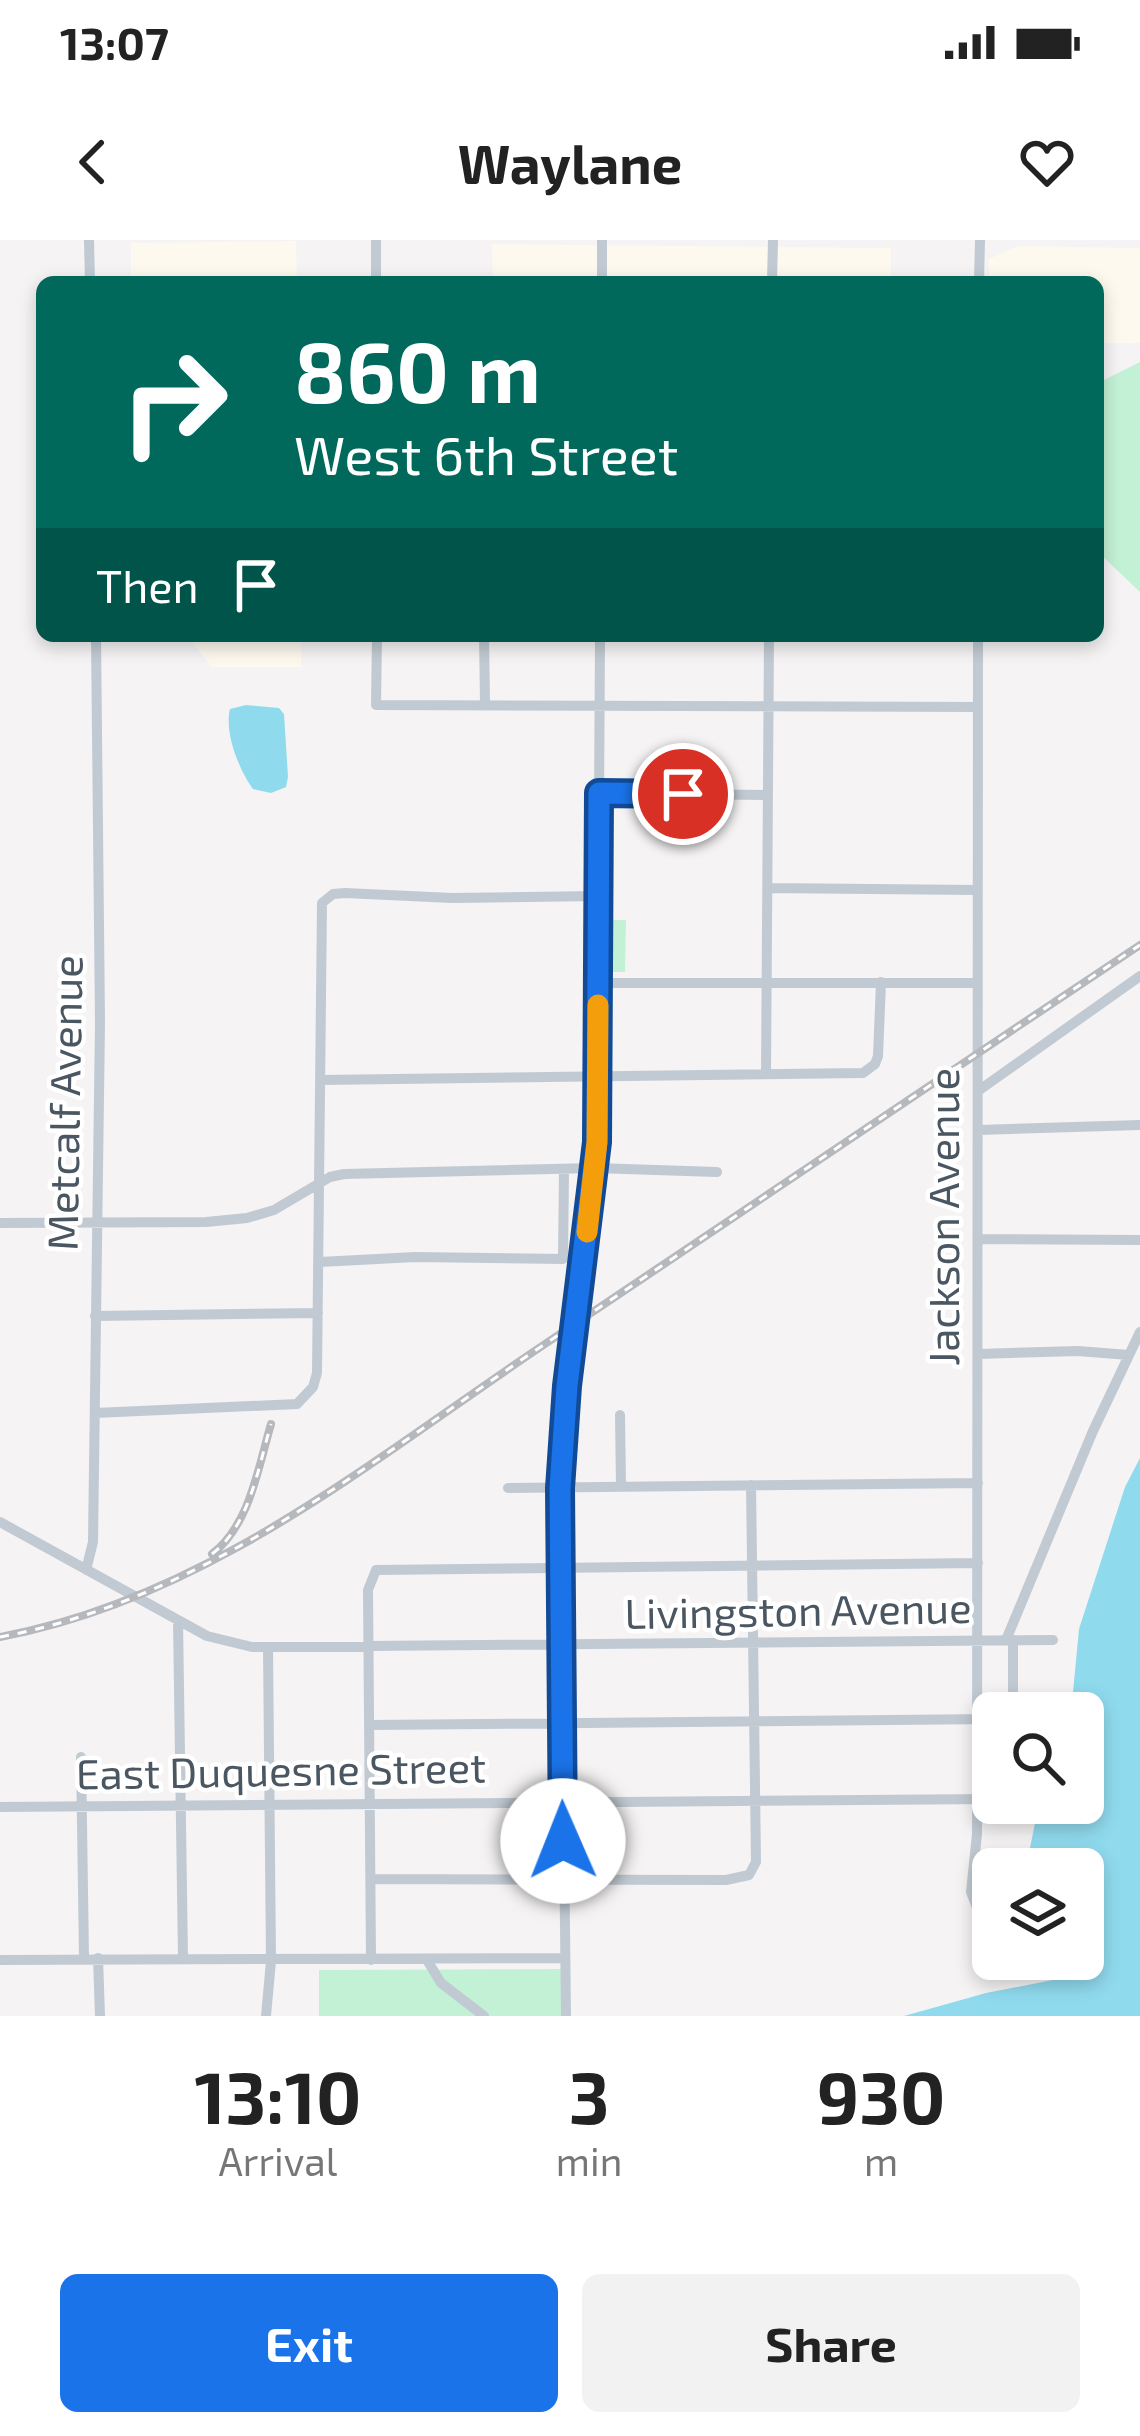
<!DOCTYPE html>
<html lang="en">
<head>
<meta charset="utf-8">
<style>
	body { margin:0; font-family:"Exo 2",sans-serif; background:#f2f2f2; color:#222; height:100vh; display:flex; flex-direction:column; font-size:45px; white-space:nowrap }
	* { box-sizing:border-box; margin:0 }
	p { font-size:39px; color:#767676 }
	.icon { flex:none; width:66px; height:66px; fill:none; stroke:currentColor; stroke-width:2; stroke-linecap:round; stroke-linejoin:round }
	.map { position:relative; height:1776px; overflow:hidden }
	.drawer { display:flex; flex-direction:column; background:#fff; flex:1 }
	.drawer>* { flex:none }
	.banner { position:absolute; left:36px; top:36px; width:1068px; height:366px; border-radius:18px; box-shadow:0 6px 18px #0003; background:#00695c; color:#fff; overflow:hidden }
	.buttons { position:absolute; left:972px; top:1452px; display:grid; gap:24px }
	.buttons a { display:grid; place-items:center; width:132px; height:132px; border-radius:18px; background:#fff; box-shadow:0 6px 18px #0003; font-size:60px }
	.pin { position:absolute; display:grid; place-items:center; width:102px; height:102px; color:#fff; margin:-51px; border:6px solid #fff; border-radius:50%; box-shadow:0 3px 12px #0007 }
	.me { position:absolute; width:132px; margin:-66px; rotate:359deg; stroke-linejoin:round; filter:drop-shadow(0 0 9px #0008) }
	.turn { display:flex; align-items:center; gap:42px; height:252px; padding:0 60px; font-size:54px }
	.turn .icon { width:156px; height:156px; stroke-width:2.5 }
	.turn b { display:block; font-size:84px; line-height:102px }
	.then { display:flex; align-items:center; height:114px; padding:0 60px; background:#0003; gap:24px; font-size:45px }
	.eta { display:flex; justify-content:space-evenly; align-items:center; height:204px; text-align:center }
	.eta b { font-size:72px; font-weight:700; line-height:84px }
	.cta { display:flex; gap:24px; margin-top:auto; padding:24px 60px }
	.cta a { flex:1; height:138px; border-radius:18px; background:#1a73e8; color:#fff; font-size:48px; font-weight:700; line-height:138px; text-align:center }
	.cta a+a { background:#f2f2f2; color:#222 }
	.status { display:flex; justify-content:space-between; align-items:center; height:84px; padding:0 60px; background:#fff; direction:ltr }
	.status svg { height:33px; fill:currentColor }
	header { display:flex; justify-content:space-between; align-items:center; height:156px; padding:0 60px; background:#fff; font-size:54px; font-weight:700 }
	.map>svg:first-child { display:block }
	.commercial { fill:#fdf9ef }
	.green { fill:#c3f1d5 }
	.water { fill:#90daee }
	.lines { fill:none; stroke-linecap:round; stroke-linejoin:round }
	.minor { stroke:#c1cad2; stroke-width:10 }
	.rail-casing { stroke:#b5b8bd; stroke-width:8 }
	.rail { stroke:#fff; stroke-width:3; stroke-dasharray:9; stroke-linecap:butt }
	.minor-bridge { stroke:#c1cad2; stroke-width:10 }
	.route-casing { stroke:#114b97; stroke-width:30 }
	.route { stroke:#1a73e8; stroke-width:21 }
	.slow { stroke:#f59e0b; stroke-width:21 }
	.labels { text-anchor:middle; stroke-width:9; stroke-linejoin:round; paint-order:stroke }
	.street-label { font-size:42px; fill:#4a5661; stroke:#fff }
</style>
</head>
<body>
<div class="status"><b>13:07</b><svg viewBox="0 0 49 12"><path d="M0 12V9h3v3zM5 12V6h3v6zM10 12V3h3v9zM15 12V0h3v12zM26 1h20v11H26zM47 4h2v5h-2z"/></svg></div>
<header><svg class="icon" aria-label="back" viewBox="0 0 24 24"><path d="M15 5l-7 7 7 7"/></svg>Waylane<svg class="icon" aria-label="heart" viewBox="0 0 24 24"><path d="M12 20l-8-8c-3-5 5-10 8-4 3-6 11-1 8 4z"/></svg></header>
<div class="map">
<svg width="1140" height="1776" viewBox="0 0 1140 1776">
	<rect width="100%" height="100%" fill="#f5f3f3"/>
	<!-- commercial -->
	<path class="commercial" d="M296,1L297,42H131V3Z
		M492,4L891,8V42H493Z
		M1018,6L1140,8V103H1098V42H989V19Z
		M187,396H301V427H212Z"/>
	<!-- green -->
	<path class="green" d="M1140,122V352L1098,312V143Z
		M608,680H626L625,732H607Z
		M561,1729L562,1776H319V1730Z"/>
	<!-- water -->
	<path class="water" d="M246,465L279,468L284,474L288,537L286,547L271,553L253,549C239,530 224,492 230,469Z
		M1140,1218V1776H904L986,1753L1053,1740L1062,1735L1057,1719H1083V1629H1028L1027,1623L1039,1563H1083V1473H1071L1079,1389L1125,1247Z"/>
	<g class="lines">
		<!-- minor -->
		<path class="minor" d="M89,0L90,42
			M376,42V0
			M602,42V0
			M772,42L773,0
			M979,42L980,0
			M377,396L376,465L978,467
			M484,396L485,463
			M978,396L977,1594L971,1652L983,1683
			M599,553L768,555
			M768,648L976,650
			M598,743H976
			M766,834L769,396
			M320,840L863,833L875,824L878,816L881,742
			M978,851L1140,736
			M978,890L1140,885
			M0,983L206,982L247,978L274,970L330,937L344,934L595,928L717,932
			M978,999L1140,1000
			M320,1022L415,1017L563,1019L564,930
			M577,1057L597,902L600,396
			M95,1076L318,1073
			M978,1114L1078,1111L1129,1115
			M95,1173L297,1164L313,1147L317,1133L322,663L333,654L345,653L452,658L598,656
			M620,1175L621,1247
			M508,1248L978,1243
			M0,1282L207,1396L252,1407L1053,1400
			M86,1330L93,1302L100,782L96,396
			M178,1380L183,1719
			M1006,1400L1093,1191L1140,1092
			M1013,1400V1473
			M370,1485L993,1479
			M81,1517L84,1717
			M0,1567L993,1559
			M372,1639L726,1640L749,1635L756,1622L751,1245
			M98,1718L100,1776
			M0,1720L565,1718
			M371,1720L368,1350L376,1330L978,1323
			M427,1720L441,1743L484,1776
			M266,1776L271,1721L268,1407
			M566,1776L560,1248L567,1146"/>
		<!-- rail casing -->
		<g class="rail-casing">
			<path id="rail" d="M212,1314C250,1285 258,1228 271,1184
				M0,1397C206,1359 372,1220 542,1106C741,973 940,838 1140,705"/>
		</g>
		<!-- rail -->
		<use href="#rail" class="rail"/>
		<!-- minor-bridge -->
		<path class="minor-bridge" d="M567,1146L577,1057"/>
	</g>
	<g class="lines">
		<!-- route casing -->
		<g class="route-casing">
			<path id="route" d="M563,1601L560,1248L567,1146L597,902L599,553L683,554"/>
		</g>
		<!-- route -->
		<use href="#route" class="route"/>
		<!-- slow -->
		<path class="slow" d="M587,992L597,902L598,765"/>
	</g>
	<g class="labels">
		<!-- street labels -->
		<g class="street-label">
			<text transform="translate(65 863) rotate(-89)" y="15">Metcalf Avenue</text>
			<text transform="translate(944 977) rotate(-90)" y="15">Jackson Avenue</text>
			<text transform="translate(798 1371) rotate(-1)" y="15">Livingston Avenue</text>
			<text transform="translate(281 1531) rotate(-1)" y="15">East Duquesne Street</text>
		</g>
	</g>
</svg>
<div class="buttons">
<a><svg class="icon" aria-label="search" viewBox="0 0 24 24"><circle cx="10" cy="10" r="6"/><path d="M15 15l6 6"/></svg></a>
<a><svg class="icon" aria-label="layers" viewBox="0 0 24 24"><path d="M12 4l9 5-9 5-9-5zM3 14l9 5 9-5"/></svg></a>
</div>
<div class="pin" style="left:683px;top:554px;background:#d93025"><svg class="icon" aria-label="arrive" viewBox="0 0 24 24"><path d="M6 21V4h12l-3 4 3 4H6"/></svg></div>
<svg class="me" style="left:563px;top:1601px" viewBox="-20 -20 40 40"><circle r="19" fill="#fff"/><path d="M0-13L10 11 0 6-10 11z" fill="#1a73e8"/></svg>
<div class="banner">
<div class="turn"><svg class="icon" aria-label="right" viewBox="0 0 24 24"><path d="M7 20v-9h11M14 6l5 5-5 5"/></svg><div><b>860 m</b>West 6th Street</div></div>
<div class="then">Then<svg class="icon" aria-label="arrive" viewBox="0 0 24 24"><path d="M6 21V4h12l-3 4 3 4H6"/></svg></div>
</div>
</div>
<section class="drawer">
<div class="eta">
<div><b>13:10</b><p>Arrival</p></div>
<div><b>3</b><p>min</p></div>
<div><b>930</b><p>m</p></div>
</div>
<div class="cta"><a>Exit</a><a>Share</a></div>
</section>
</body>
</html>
